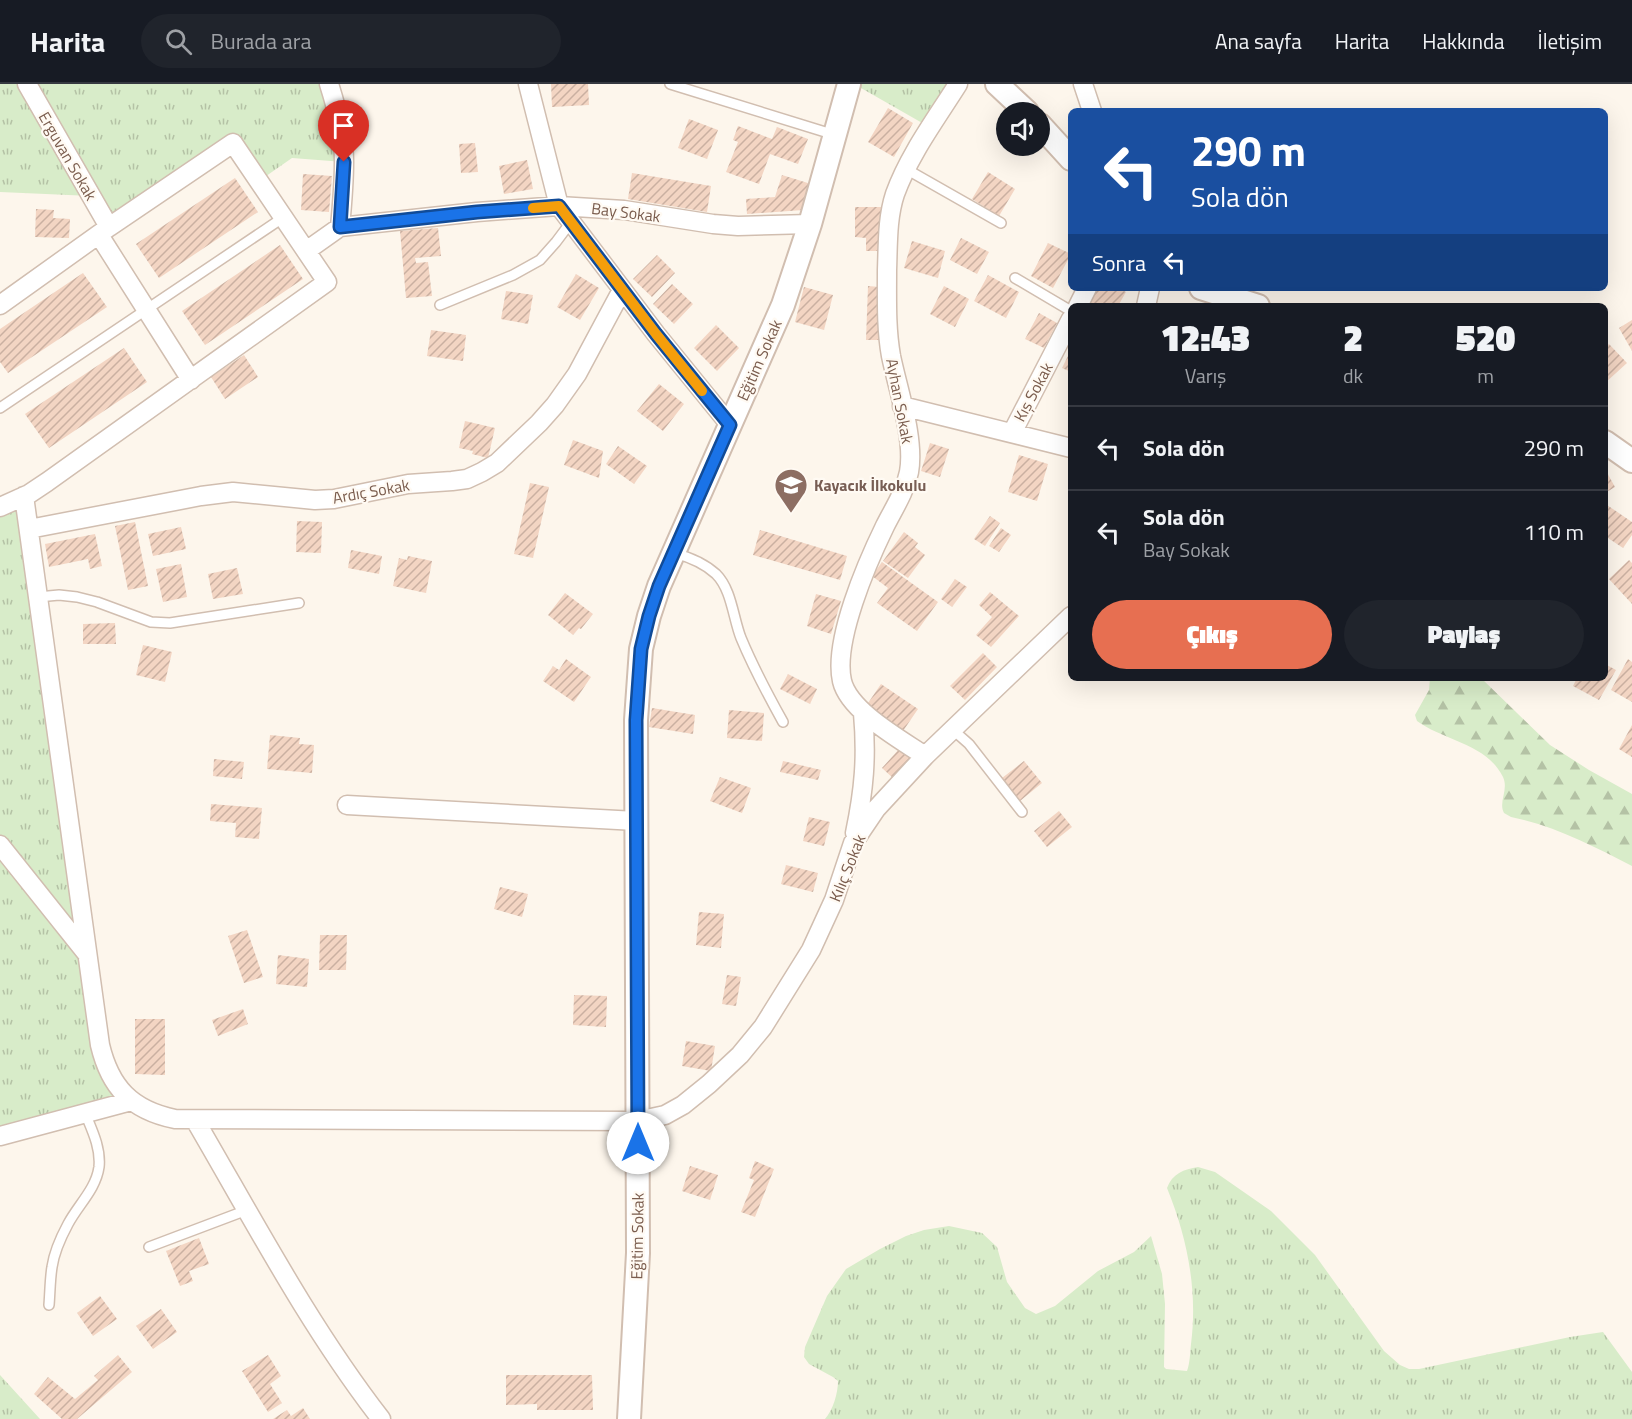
<!DOCTYPE html>
<html lang="tr">
<head>
<meta charset="utf-8">
<style>
	body { margin:0; font-family:"Titillium Web",sans-serif; background:#20242c; color:#f1f3f6; height:100vh; display:flex; flex-direction:column; font-size:22px; white-space:nowrap }
	* { box-sizing:border-box; margin:0 }
	p { font-size:20px; color:#9ea1a6 }
	.icon { flex:none; width:33px; height:33px; fill:none; stroke:currentColor; stroke-width:2; stroke-linecap:round; stroke-linejoin:round }
	.map { position:relative; flex:1; overflow:hidden }
	.drawer { position:absolute; left:1068px; top:219px; width:540px; height:378px; display:flex; flex-direction:column; background:#171b24; border-radius:9px; box-shadow:0 6px 24px #0002 }
	.drawer>* { flex:none }
	.hud { position:absolute; left:1068px; top:24px; width:540px; height:183px; border-radius:9px; box-shadow:0 6px 24px #0002; background:#1a4fa0; color:#fff; overflow:hidden }
	.tools { position:absolute; left:996px; top:18px; display:grid; gap:12px }
	.tools a { display:grid; place-items:center; width:54px; height:54px; border-radius:50%; background:#171b24; box-shadow:0 6px 24px #0002; font-size:30px }
	.pin { position:absolute; display:grid; place-items:center; width:51px; height:51px; color:#fff; margin:-62px -26px; border-radius:50% 50% 50% 0; rotate:-45deg; box-shadow:0 0 6px #0007 }
	.pin .icon { rotate:45deg }
	.me { position:absolute; width:66px; margin:-33px; rotate:0deg; stroke-linejoin:round; filter:drop-shadow(0 0 4px #0008) }
	.turn { display:flex; align-items:center; gap:21px; height:126px; padding:0 24px; font-size:27px }
	.turn .icon { width:78px; height:78px; stroke-width:2.5 }
	.turn b { display:block; font-size:42px; line-height:51px }
	.then { display:flex; align-items:center; height:57px; padding:0 24px; background:#0003; gap:12px; font-size:22px }
	.eta { display:flex; justify-content:space-evenly; align-items:center; height:102px; text-align:center }
	.eta b { font-size:36px; font-weight:800; line-height:42px }
	.cta { display:flex; gap:12px; margin-top:auto; padding:12px 24px }
	.cta a { flex:1; height:69px; border-radius:36px; background:#e76f51; color:#fff; font-size:24px; font-weight:800; line-height:69px; text-align:center }
	.cta a+a { background:#20242c; color:#f1f3f6 }
	ul { padding:0; list-style:none }
	li { display:flex; align-items:center; gap:18px; height:84px; padding:0 24px; border-top:2px solid #363941 }
	li div { flex:1 }
	li b { display:block; font-size:22px }
	li em { font-style:normal }
	header { display:flex; align-items:center; gap:36px; box-sizing:border-box; height:84px; padding:0 30px; background:#171b24; border-bottom:2px solid #363941 }
	header strong { font-size:28px }
	nav { display:flex; gap:33px; margin-inline-start:auto; font-size:21px }
	.search { width:420px; height:54px; background:#20242c; display:flex; align-items:center; gap:15px; box-sizing:border-box; padding:0 21px; border-radius:33px; color:#9ea1a6; font-size:22px }
	.map>svg:first-child { display:block }
	.grass { fill:url(#grass-tufts) }
	.forest { fill:url(#forest-firs) }
	.building { fill:url(#building-hatch) }
	.lines { fill:none; stroke-linecap:round; stroke-linejoin:round }
	.service-casing { stroke:#d1beb0; stroke-width:12 }
	.minor-casing { stroke:#d1beb0; stroke-width:21 }
	.tertiary-casing { stroke:#d1beb0; stroke-width:26 }
	.service { stroke:#fff; stroke-width:9 }
	.minor { stroke:#fff; stroke-width:18 }
	.tertiary { stroke:#fff; stroke-width:22 }
	.route-casing { stroke:#114b97; stroke-width:15 }
	.route { stroke:#1a73e8; stroke-width:10 }
	.slow { stroke:#f59e0b; stroke-width:10 }
	.labels { text-anchor:middle; stroke-width:4.5; stroke-linejoin:round; paint-order:stroke }
	.street-label { font-size:16px; fill:#7a5c4d; stroke:#fffaf3 }
	.education-label { font-size:16px; font-weight:bold; fill:#785e54; stroke:#fffaf3; text-anchor:start }
</style>
</head>
<body>
<header>
<strong>Harita</strong>
<div class="search"><svg class="icon" aria-label="search" viewBox="0 0 24 24"><circle cx="10" cy="10" r="6"/><path d="M15 15l6 6"/></svg>Burada ara</div>
<nav><a>Ana sayfa</a><a>Harita</a><a>Hakkında</a><a>İletişim</a></nav>
</header>
<div class="map">
<svg width="1632" height="1335" viewBox="0 0 1632 1335">
	<defs>
		<pattern id="grass-tufts" width="24" height="20" patternUnits="userSpaceOnUse" patternTransform="scale(1.5)"><rect width="24" height="20" fill="#d8ecc9"/><path d="M3 7l-1-3M5 7V3M7 7l1-3M15 17l-1-3M17 17v-4M19 17l1-3" fill="none" stroke="#b4c2a5"/></pattern>
		<pattern id="forest-firs" width="22" height="20" patternUnits="userSpaceOnUse" patternTransform="scale(1.5)"><rect width="22" height="20" fill="#d8ecc9"/><path d="M5 1l3.5 6h-7zM16 11l3.5 6h-7z" fill="#b4c2a5"/></pattern>
		<pattern id="building-hatch" width="6" height="6" patternUnits="userSpaceOnUse" patternTransform="scale(1.5)"><rect width="6" height="6" fill="#f3d5c3"/><path d="M-1 1l2-2M0 6l6-6M5 7l2-2" fill="none" stroke="#cab0a1"/></pattern>
	</defs>
	<rect width="100%" height="100%" fill="#fdf6ec"/>
	<!-- grass -->
	<path class="grass" d="M0,0H329L344,78L292,74L259,97L233,59L109,143L91,112L0,108Z
		M854,0H958L931,44Z
		M24,412L100,961L131,1017L0,1052V423Z
		M1198,1083L1215,1088L1271,1127L1315,1171L1384,1267L1400,1281L1409,1285H1419L1570,1253L1603,1248L1632,1288V1335H825C833,1326 838,1309 838,1297L833,1293L809,1280L804,1273L805,1263L827,1212L846,1185L880,1165L906,1152L924,1146L949,1142L982,1149L997,1163L1007,1198L1025,1224L1036,1230L1055,1222L1098,1187L1134,1168L1151,1152L1162,1190L1165,1220L1164,1283L1166,1285L1187,1287C1190,1279 1190,1269 1191,1260C1198,1206 1187,1153 1167,1104C1172,1090 1184,1085 1198,1083Z
		M0,1291L40,1335H0Z"/>
	<!-- forest -->
	<path class="forest" d="M1430,594H1481L1550,661L1589,686L1632,710V782C1593,762 1555,742 1511,733L1504,729C1498,718 1509,706 1503,693C1486,659 1444,657 1417,637L1415,631L1429,606Z"/>
	<!-- building -->
	<path class="building" d="M551,0H588L589,21L552,23Z
		M888,24L913,39L894,73L868,58Z
		M689,35L718,46L707,75L678,64Z
		M738,42L772,55L777,43L808,55L798,80L770,70L759,100L726,88L738,58L733,56Z
		M475,59L478,88L461,89L459,60Z
		M527,76L533,105L504,110L499,82Z
		M988,88L1015,105L999,132L972,115Z
		M632,89L711,102L707,128L628,115Z
		M303,90L332,92L329,128L301,126Z
		M782,91L811,100L803,126L747,130L746,115L775,113Z
		M235,94L258,128L159,194L136,160Z
		M855,123H882L883,167H866V154L855,153Z
		M36,125L54,126L53,134L70,135L69,154L35,153Z
		M438,144L441,172L415,174L416,179L428,178L432,212L406,214L400,147Z
		M961,154L989,168L977,190L950,176Z
		M912,157L945,167L938,194L904,184Z
		M1048,159L1071,170L1053,204L1031,192Z
		M280,161L303,195L205,261L182,227Z
		M657,171L675,189L652,213L633,195Z
		M83,189L107,223L8,289L0,278V245Z
		M576,190L599,204L580,236L557,223Z
		M988,191L1019,208L1006,234L974,217Z
		M672,200L693,220L674,240L653,220Z
		M868,202L880,203L879,256H866Z
		M944,202L969,215L955,243L930,230Z
		M804,203L833,211L824,246L795,238Z
		M1095,204H1118L1126,208L1118,222H1086Z
		M506,207L533,211L528,240L501,235Z
		M1039,229L1057,239L1044,264L1025,255Z
		M1632,236V267L1619,244Z
		M716,241L739,264L717,287L694,264Z
		M431,246L466,251L463,277L427,272Z
		M1609,260L1627,279L1605,299V264Z
		M124,264L147,298L49,364L25,330Z
		M1071,266V288L1062,284Z
		M244,271L258,293L225,315L211,293Z
		M659,300L684,320L663,347L637,327Z
		M465,337L495,344L488,374L472,370L473,367L459,364Z
		M573,356L603,367L599,394L564,381Z
		M930,359L949,365L940,393L921,387Z
		M618,362L647,382L634,400L606,380Z
		M1019,371L1048,380L1037,417L1008,408Z
		M1605,385L1615,403L1605,409Z
		M530,399L549,403L533,474L514,470Z
		M1607,421L1632,438V451L1623,464L1605,452V423Z
		M990,432L1000,439L985,462L974,455Z
		M297,437L322,438L321,469L296,468Z
		M135,438L148,502L128,506L115,442Z
		M181,443L186,465L153,472L148,450Z
		M1001,444L1011,451L999,468L989,462Z
		M760,446L847,472L840,496L753,471Z
		M904,448L918,459L915,463L925,471L908,494L883,477Z
		M95,450L102,482L90,485L88,475L49,483L45,460Z
		M351,466L382,472L379,490L348,484Z
		M408,472L432,477L426,509L393,502L399,474L407,476Z
		M1629,476L1632,479V520L1609,495Z
		M882,478L938,518L917,547L877,519L888,504L872,492Z
		M181,480L187,513L163,518L156,485Z
		M237,484L243,510L213,515L208,490Z
		M955,495L967,503L952,523L941,515Z
		M990,508L1019,532L991,563L976,551L992,533L979,521Z
		M565,509L593,530L581,545L579,544L573,551L548,531Z
		M816,510L841,517L831,550L807,542Z
		M115,539L116,560H83V540Z
		M143,561L172,568L165,598L136,591Z
		M983,569L997,583L965,616L950,602Z
		M566,575L591,593L574,618L543,597L553,582L559,586Z
		M1628,575L1632,578V618L1611,606Z
		M1605,580L1616,586L1599,616L1573,602L1577,594H1605Z
		M788,590L817,605L810,620L780,605Z
		M881,600L918,625L903,647L866,622Z
		M652,624L695,631L693,650L649,643Z
		M729,626L764,629L762,657L727,654Z
		M1632,641V673L1619,665Z
		M270,651L300,654L299,660L314,661L312,689L267,685Z
		M900,664L912,674L894,695L882,684Z
		M214,675L244,678L242,695L213,692Z
		M783,677L821,686L818,696L780,688Z
		M1024,677L1042,699L1020,717L1002,694Z
		M720,693L751,704L742,729L710,717Z
		M211,720L262,724L259,755L235,753L236,739L210,737Z
		M1059,727L1072,743L1047,763L1034,747Z
		M809,733L830,738L824,762L803,757Z
		M786,781L818,789L813,808L781,800Z
		M500,803L528,810L522,833L494,825Z
		M699,828L724,830L721,864L696,861Z
		M247,846L263,893L244,899L228,852Z
		M320,851H347L346,886H319Z
		M278,871L309,875L307,903L276,900Z
		M727,891L741,893L736,922L722,920Z
		M574,911L607,912L606,943L573,941Z
		M243,925L248,940L218,952L212,936Z
		M135,935H165V991L135,990Z
		M686,957L715,962L711,987L682,982Z
		M755,1077L774,1085L755,1133L741,1128L754,1096L749,1094Z
		M690,1082L718,1091L710,1116L682,1107Z
		M199,1154L209,1180L189,1187L193,1197L180,1202L166,1167Z
		M100,1212L117,1235L93,1252L77,1229Z
		M161,1225L177,1248L153,1265L136,1242Z
		M118,1271L132,1288L77,1335H62L34,1310L48,1293L75,1315L98,1296L94,1292Z
		M268,1271L281,1292L270,1300L282,1319L268,1328L242,1287Z
		M506,1291H592L593,1326H537V1320L506,1321Z
		M303,1324L310,1335H273L287,1326L291,1332Z"/>
	<g class="lines">
		<!-- service casing -->
		<g class="service-casing">
			<path id="service" d="M670,0L835,51
				M906,85L1001,139
				M1015,194L1071,227
				M440,221L513,191L540,176L556,158L571,138
				M0,324L284,133
				M674,469C689,473 704,479 716,490C732,506 733,534 741,554C753,583 768,611 783,638
				M38,513L59,511L77,513L97,518L151,538L170,539L299,519
				M952,645L969,660L1022,728
				M149,1163L247,1126
				M49,1221C50,1209 50,1195 52,1183C54,1169 61,1153 68,1140C78,1121 96,1105 99,1083C101,1064 92,1046 85,1029"/>
		</g>
		<!-- minor casing -->
		<g class="minor-casing">
			<path id="minor" d="M27,0L109,143
				M329,0C337,25 344,51 344,78C344,99 342,122 340,143
				M528,0L559,122L656,250L730,341
				M1083,0L1092,27
				M99,151L191,296
				M306,167L340,143L477,128L559,122L624,126L713,140L738,142L810,140
				M0,221L109,143L233,59L327,198L47,398L29,410L0,423
				M1078,222L1087,204
				M1146,222L1150,204
				M902,322L1071,364
				M1012,349L1071,235
				M24,412L100,961C110,1003 131,1026 175,1035L637,1037L665,1031L683,1021L709,1000L740,971L763,943L811,866L834,816L853,759L876,725L925,672L1071,532
				M29,445L201,412L233,408L315,416L334,415L408,400L452,397L467,395L482,388L497,379L539,339L555,321L577,290L622,206
				M925,672C900,655 849,627 842,597C833,557 867,479 885,442C894,424 905,408 909,388C915,355 898,306 891,272C886,244 887,215 887,186C888,161 887,134 895,110C909,71 936,35 958,0
				M347,721L636,737
				M855,749C864,706 867,673 863,629
				M0,761L87,870
				M195,1036C254,1137 309,1242 381,1335
				M0,1052L131,1017"/>
		</g>
		<!-- tertiary casing -->
		<g class="tertiary-casing">
			<path id="tertiary" d="M997,0L1027,28
				M1040,41L1071,75
				M1201,204L1258,222
				M1605,358L1632,377
				M629,1335L638,1169L636,636L641,565L649,532L659,502L783,221L810,140L849,0"/>
		</g>
		<!-- service -->
		<use href="#service" class="service"/>
		<!-- minor -->
		<use href="#minor" class="minor"/>
		<!-- tertiary -->
		<use href="#tertiary" class="tertiary"/>
	</g>
	<g class="lines">
		<!-- route casing -->
		<g class="route-casing">
			<path id="route" d="M344,78L340,143L477,128L559,122L656,250L730,341L659,502L649,532L641,565L636,636L638,1059"/>
		</g>
		<!-- route -->
		<use href="#route" class="route"/>
		<!-- slow -->
		<path class="slow" d="M533,124L559,122L656,250L702,307"/>
	</g>
	<!-- icons -->
	<defs>
		<g id="school-pin" transform="scale(1.725)"><path d="M0 17L-7.5 6A9.5 9.5 0 1 1 7.5 6Z" fill="#8d6e63" stroke="#fffaf3"/><path d="M0-5L7-2L0 1L-7-2ZM-4 1L0 2.5L4 1V4Q0 6-4 4Z" fill="#fff"/></g>
	</defs>
	<g fill-rule="evenodd">
		<use href="#school-pin" x="791" y="401"/>
	</g>
	<g class="labels">
		<!-- street labels -->
		<g class="street-label">
			<text transform="translate(68 72) rotate(60)" y="6">Erguvan Sokak</text>
			<text transform="translate(626 128) rotate(7)" y="6">Bay Sokak</text>
			<text transform="translate(759 276) rotate(-66)" y="6">Eğitim Sokak</text>
			<text transform="translate(1033 308) rotate(-62)" y="6">Kış Sokak</text>
			<text transform="translate(900 317) rotate(79)" y="6">Ayhan Sokak</text>
			<text transform="translate(371 407) rotate(-10)" y="6">Ardıç Sokak</text>
			<text transform="translate(847 784) rotate(-68)" y="6">Kılıç Sokak</text>
			<text transform="translate(637 1152) rotate(-89)" y="6">Eğitim Sokak</text>
		</g>
		<!-- education labels -->
		<g class="education-label">
			<text x="814" y="407">Kayacık İlkokulu</text>
		</g>
	</g>
</svg>
<div class="tools">
<a><svg class="icon" aria-label="sound" viewBox="0 0 24 24"><path d="M4 9h4l5-4v14l-5-4H4zM17 9q2 3 0 6"/></svg></a>
</div>
<div class="pin" style="left:344px;top:78px;background:#d93025"><svg class="icon" aria-label="arrive" viewBox="0 0 24 24"><path d="M6 21V4h12l-3 4 3 4H6"/></svg></div>
<svg class="me" style="left:638px;top:1059px" viewBox="-20 -20 40 40"><circle r="19" fill="#fff"/><path d="M0-13L10 11 0 6-10 11z" fill="#1a73e8"/></svg>
<div class="hud">
<div class="turn"><svg class="icon" aria-label="left" viewBox="0 0 24 24"><path d="M17 20v-9H6M10 6l-5 5 5 5"/></svg><div><b>290 m</b>Sola dön</div></div>
<div class="then">Sonra<svg class="icon" aria-label="left" viewBox="0 0 24 24"><path d="M17 20v-9H6M10 6l-5 5 5 5"/></svg></div>
</div>
<section class="drawer">
<div class="eta">
<div><b>12:43</b><p>Varış</p></div>
<div><b>2</b><p>dk</p></div>
<div><b>520</b><p>m</p></div>
</div>
<ul>
<li><svg class="icon" aria-label="left" viewBox="0 0 24 24"><path d="M17 20v-9H6M10 6l-5 5 5 5"/></svg><div><b>Sola dön</b></div><em>290 m</em></li>
<li><svg class="icon" aria-label="left" viewBox="0 0 24 24"><path d="M17 20v-9H6M10 6l-5 5 5 5"/></svg><div><b>Sola dön</b><p>Bay Sokak</p></div><em>110 m</em></li>
</ul>
<div class="cta"><a>Çıkış</a><a>Paylaş</a></div>
</section>
</div>
</body>
</html>
